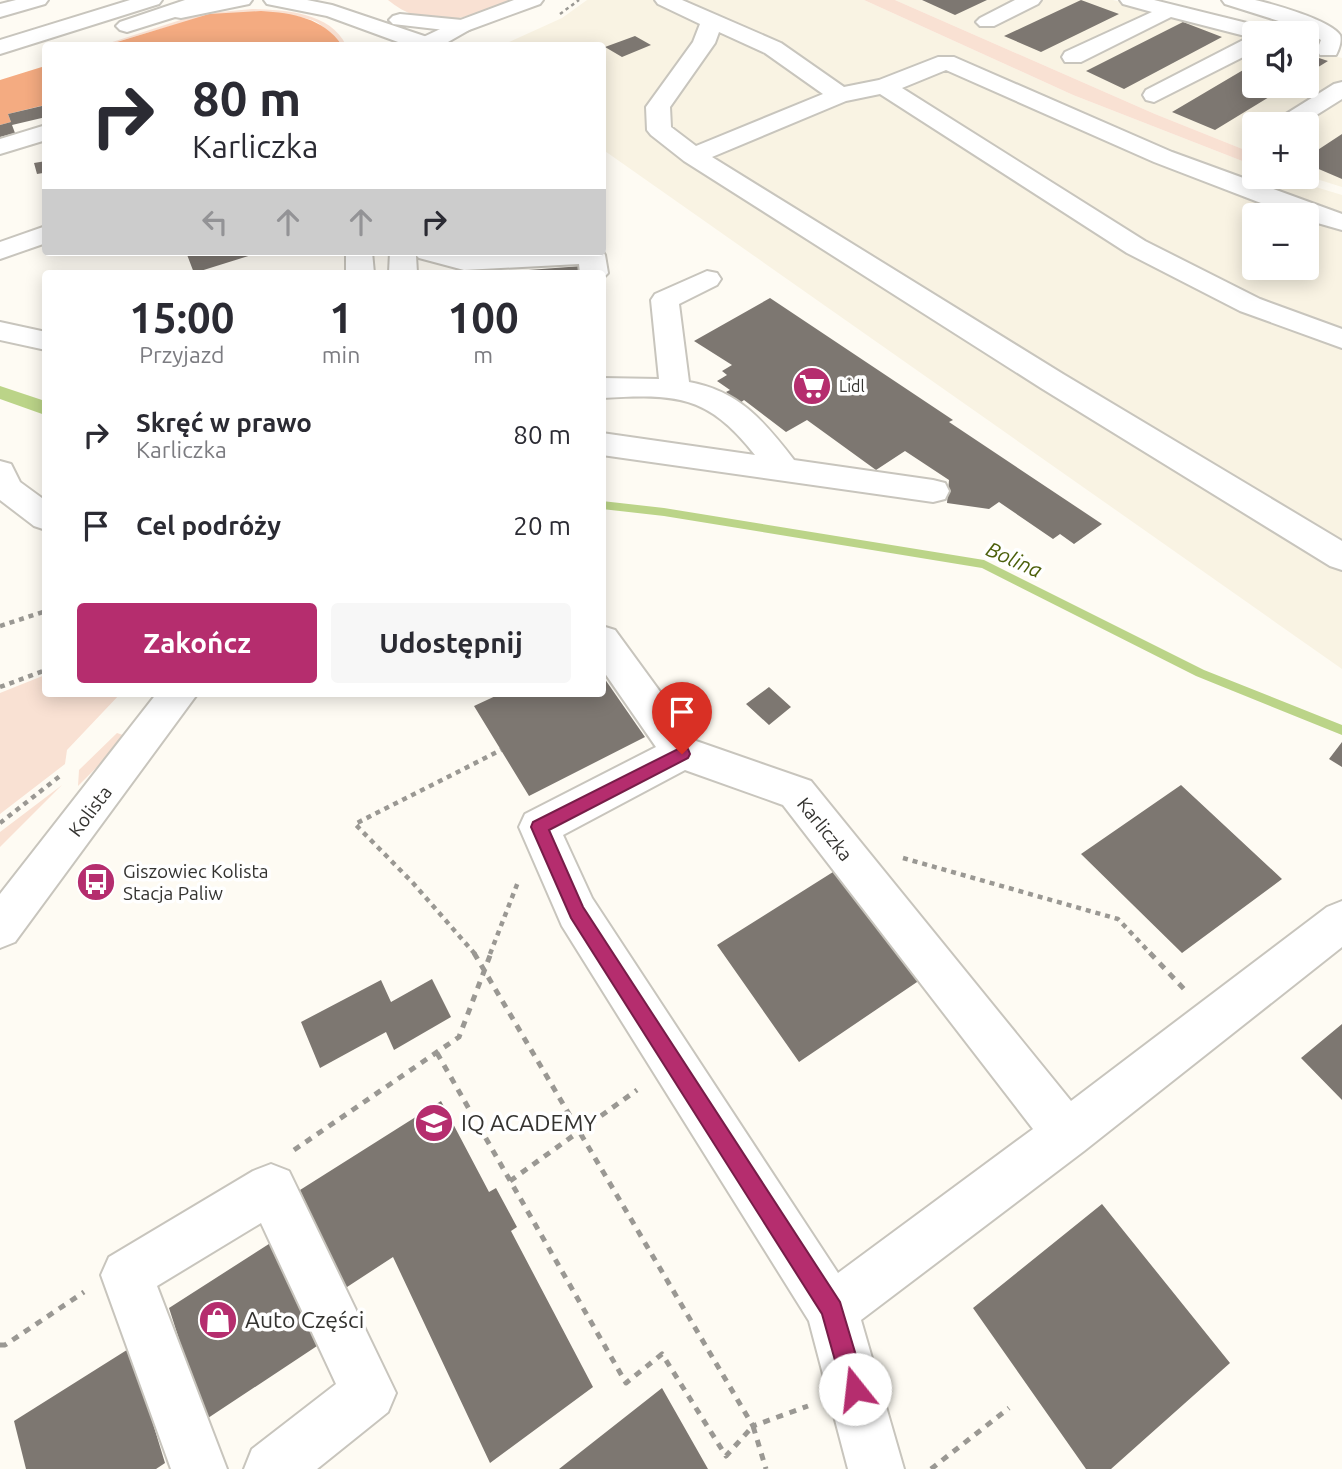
<!DOCTYPE html>
<html lang="pl">
<head>
<meta charset="utf-8">
<style>
	body { margin:0; font-family:Ubuntu,sans-serif; background:#f7f7f7; color:#2b2b33; height:100vh; display:flex; flex-direction:column; font-size:26px; white-space:nowrap }
	* { box-sizing:border-box; margin:0 }
	p { font-size:23px; color:#7c7c81 }
	.icon { flex:none; width:38px; height:38px; fill:none; stroke:currentColor; stroke-width:2; stroke-linecap:round; stroke-linejoin:round }
	.map { position:relative; flex:1; overflow:hidden }
	.drawer { position:absolute; left:42px; top:270px; width:564px; height:427px; display:flex; flex-direction:column; background:#fff; border-radius:7px; box-shadow:0 4px 18px #0003 }
	.drawer>* { flex:none }
	.banner { position:absolute; left:42px; top:42px; width:564px; height:214px; border-radius:7px; box-shadow:0 4px 18px #0003; background:#fff; color:#2b2b33; overflow:hidden }
	.buttons { position:absolute; left:1242px; top:21px; display:grid; gap:14px }
	.buttons a { display:grid; place-items:center; width:77px; height:77px; border-radius:7px; background:#fff; box-shadow:0 4px 18px #0003; font-size:35px }
	.pin { position:absolute; display:grid; place-items:center; width:60px; height:60px; color:#fff; margin:-72px -30px; border-radius:50% 50% 50% 0; rotate:-45deg; box-shadow:0 0 7px #0007 }
	.pin .icon { rotate:45deg }
	.me { position:absolute; width:77px; margin:-38px; rotate:344deg; stroke-linejoin:round; filter:drop-shadow(0 0 5px #0008) }
	.turn { display:flex; align-items:center; gap:24px; height:147px; padding:0 35px; font-size:32px }
	.turn .icon { width:91px; height:91px; stroke-width:2.5 }
	.turn b { display:block; font-size:49px; line-height:60px }
	.lanes { display:flex; align-items:center; height:66px; padding:0 35px; background:#0003; justify-content:center; gap:35px; direction:ltr }
	.lanes .off { opacity:.35 }
	.eta { display:flex; justify-content:space-evenly; align-items:center; height:119px; text-align:center }
	.eta b { font-size:42px; font-weight:700; line-height:49px }
	.primary-button { display:flex; gap:14px; margin-top:auto; padding:14px 35px }
	.primary-button a { flex:1; height:80px; border-radius:7px; background:#b52d6e; color:#fff; font-size:28px; font-weight:700; line-height:80px; text-align:center }
	.primary-button a+a { background:#f7f7f7; color:#2b2b33 }
	ul { padding:0; list-style:none }
	li { display:flex; align-items:center; gap:21px; height:91px; padding:0 35px }
	li div { flex:1 }
	li b { display:block; font-size:26px }
	li em { font-style:normal }
	.map>svg:first-child { display:block }
	.built { fill:#f9f3e3; fill-rule:evenodd }
	.green { fill:#f9e1d3 }
	.forest { fill:#f4ab81 }
	.water { fill:#bbd488 }
	.lines { fill:none; stroke-linecap:round; stroke-linejoin:round }
	.stream { fill:#bbd488; fill-rule:evenodd }
	.building { fill:#7d7771 }
	.minor-casing { stroke:#c8c5bd; stroke-width:4 }
	.major-casing { stroke:#c8c5bd; stroke-width:4 }
	.path-far2 { stroke:#9a9893; stroke-width:2.5; stroke-dasharray:3.5 3.5; stroke-linecap:butt }
	.path-far1 { stroke:#9a9893; stroke-width:4.5; stroke-dasharray:5 5; stroke-linecap:butt }
	.path { stroke:#9a9893; stroke-width:5; stroke-dasharray:7 7; stroke-linecap:butt }
	.minor { fill:#fff; fill-rule:evenodd }
	.major { fill:#fff; fill-rule:evenodd }
	.route { fill:#b52d6e; stroke:#761d48; stroke-width:2 }
	.labels { text-anchor:middle; stroke-width:7; stroke-linejoin:round; paint-order:stroke }
	.far-poi-label { font-size:16px; fill:#343330; stroke:#fff; text-anchor:start }
	.street-label { font-size:19px; fill:#343330; stroke:#fff }
	.poi-label { font-size:19px; fill:#343330; stroke:#fff; text-anchor:start }
	.water-label { font-size:21px; font-style:italic; fill:#4b5f0a; stroke:#fff }
	.near-poi-label { font-size:23px; fill:#343330; stroke:#fff; text-anchor:start }
</style>
</head>
<body>
<div class="map">
<svg width="1342" height="1469" viewBox="0 0 1342 1469">
	<rect width="100%" height="100%" fill="#fefbf3"/>
	<!-- built -->
	<path class="built" d="M587,0H864L1073,95L1255,166V177H1283L1342,195V669L602,149V46H500L562,18ZM1255,215H1307V268H1255Z
		M895,0H1113L1255,37V86H1307V50L1342,58V187L1307,176V124H1255V154L1155,114Z"/>
	<!-- green -->
	<path class="green" d="M388,0H515C470,17 430,34 388,0Z
		M864,0H895L1155,114L1255,154V166L1073,95Z
		M252,9C284,10 330,12 346,45C334,41 326,25 312,20C245,0 172,25 107,45L100,46L199,14Z
		M45,675L46,693H121L67,750L65,764L0,814V693Z
		M117,733L123,735L106,758L78,786L79,770Z
		M62,785L0,847V832Z"/>
	<!-- forest -->
	<path class="forest" d="M261,11C293,13 323,18 342,45H107L209,14Z
		M45,66V105L8,114L11,122L0,125V80Z"/>
	<!-- water -->
	<path class="water" d="M0,386L45,401V415L0,399Z"/>
	<g class="lines">
		<!-- stream -->
		<path class="stream" d="M602,501L664,508L984,560L1204,670L1342,725V735L1196,676L982,568L664,516L602,509Z"/>
	</g>
	<!-- building -->
	<path class="building" d="M922,0H987L955,15Z
		M1081,0L1119,14L1041,52L1004,36Z
		M1183,22L1222,37L1124,89L1086,71Z
		M635,36L651,45L622,57L605,47Z
		M1307,54L1328,61L1307,74Z
		M1255,63V86H1287L1215,130L1172,112Z
		M46,105V117L12,125L15,133L0,137V125L11,122L8,114Z
		M1342,134V179L1307,164V157Z
		M46,161V179L45,180L43,173L37,174L34,163Z
		M186,252H258V253L194,273Z
		M582,266L583,273H515V271Z
		M770,298L953,420L949,422L1102,524L1074,544L1060,534L1053,539L999,502L989,509L947,503L949,480L905,451L876,470L807,420L786,432L744,400L740,403L726,392L730,390L717,381L727,375L722,371L732,365L694,341Z
		M602,675L645,737L529,796L474,706L502,693H602Z
		M769,687L791,707L769,725L746,704Z
		M1342,742V767L1329,759Z
		M1181,785L1282,879L1182,953L1081,854Z
		M833,872L920,980L799,1062L717,945Z
		M432,979L451,1017L394,1050L386,1032L320,1068L301,1022L381,980L391,1002Z
		M1342,1024V1100L1301,1058Z
		M441,1101L489,1192L496,1188L517,1227L511,1231L593,1387L490,1463L393,1257L344,1289L300,1190Z
		M1102,1204L1230,1363L1111,1469H1086L973,1308Z
		M272,1242L317,1346L205,1420L169,1308Z
		M130,1348L165,1463L156,1469H26L14,1421Z
		M662,1388L708,1469H559Z"/>
	<g class="lines">
		<!-- minor casing -->
		<g class="minor-casing">
			<path id="minor" d="M514,0H543L540,4L469,30L441,46H412L415,41L455,22Z
				M655,0H682L781,43L844,87L879,80L938,57H954L1172,152L1342,214V230L1307,220V215H1292L1154,162L946,70L902,88L1145,241L1260,299L1342,329V348L1240,311L1127,253L880,94L846,101L712,157L1063,374L1342,541V570L1330,566L1041,388L684,161L651,135L647,130L646,107L693,42L700,24L658,4ZM719,32L765,53L823,94L696,146L671,127L670,107L715,43Z
				M1015,0H1041L1038,4L994,26H980L976,22L980,18Z
				M1120,0H1154L1267,28L1270,33H1255V51L1154,102L1146,100L1143,95L1146,90L1249,37L1171,17L1081,62H1065L1062,57L1065,52L1152,12L1123,4Z
				M1222,0C1232,0 1244,0 1255,0C1273,4 1330,20 1340,35C1342,40 1339,50 1336,55H1320L1317,50L1321,40L1304,29L1225,4Z
				M1342,82V99L1302,124H1274L1278,119L1334,84Z
				M46,125V140L0,154V139Z
				M46,226V243L0,259V242Z
				M602,250L605,255L608,273L602,279V273H580L579,264L464,270L419,258L416,255L417,273H389L390,252L465,254Z
				M346,252H372L374,273H346Z
				M707,271L717,273L721,279L717,285L679,304L689,382C739,391 764,421 794,460L933,480L945,483L949,491L945,499L933,502L602,455V433L755,455C707,394 676,394 602,398V378L659,379L651,300L655,294Z
				M0,322L46,332V350L0,340Z
				M0,461L11,464L20,482L46,501V530L34,526L0,500Z
				M602,626L615,630L696,741L811,781L1071,1101L1327,907L1342,901V947L1084,1151L861,1320L904,1469H848L809,1321L562,926L519,827L525,814L656,747L602,669ZM685,770L783,805L1033,1129L838,1273L592,898L563,835Z
				M157,693H198L15,942L0,948V894Z
				M271,1164L289,1171L396,1393L388,1412L317,1469H244L252,1449L336,1384L261,1223L157,1286L227,1469H171L101,1275L109,1257L253,1171Z"/>
		</g>
		<!-- major casing -->
		<g class="major-casing">
			<path id="major" d="M16,0H48L45,4L0,17V4Z
				M130,0H162L159,4L0,54V40Z
				M185,0H252L249,4L181,18L175,17L127,32L120,30L116,26L120,22Z
				M264,0H307L332,5L439,41L442,46H409L327,16L267,4Z
				M400,14L462,20L469,22L473,26L469,30L462,32L393,24L389,20L393,16Z"/>
		</g>
		<!-- path-far2 -->
		<path class="path-far2" d="M560,14L579,0"/>
		<!-- path-far1 -->
		<path class="path-far1" d="M0,626L46,611
			M0,687L46,670
			M0,823L60,776
			M903,858L1118,919L1151,954
			M475,954L413,883L355,824L501,750
			M490,954L518,882"/>
		<!-- path -->
		<path class="path" d="M474,953L753,1426L808,1406
			M1150,953L1184,989
			M437,1053L626,1383L662,1354L726,1456L753,1426L766,1469
			M294,1150L459,1037L491,953
			M510,1181L637,1090
			M0,1345H5L84,1292
			M931,1469L1009,1408"/>
		<!-- minor -->
		<use href="#minor" class="minor"/>
		<!-- major -->
		<use href="#major" class="major"/>
	</g>
	<!-- route -->
	<path class="route" d="M682,747L688,749L690,754L688,758L549,830L583,907L840,1302L866,1389L862,1397L855,1401L847,1397L843,1389L822,1314L571,918L531,827L533,822Z"/>
	<!-- icons -->
	<defs>
		<g id="supermarket-disc" transform="scale(2.0125)"><circle r="9.5" fill="#b52d6e" stroke="#fff"/><path d="M-6-5.5h2.5l.6 2H6L4.5 2H-2.5L-4.4-4H-6ZM-1.5 3.2a1.3 1.3 0 1 0 .1 0ZM3 3.2a1.3 1.3 0 1 0 .1 0Z" fill="#fff"/></g>
		<g id="bus-disc" transform="scale(2.0125)"><circle r="9.5" fill="#b52d6e" stroke="#fff"/><path d="M-5-6H5V4H4V6H2V4H-2V6H-4V4H-5ZM-3.5-4V0h7V-4ZM-3.5 1.2v1.5H-2V1.2ZM2 1.2v1.5H3.5V1.2Z" fill="#fff"/></g>
		<g id="school-disc" transform="scale(2.0125)"><circle r="9.5" fill="#b52d6e" stroke="#fff"/><path d="M0-5L7-2L0 1L-7-2ZM-4 1L0 2.5L4 1V4Q0 6-4 4Z" fill="#fff"/></g>
		<g id="shop-disc" transform="scale(2.0125)"><circle r="9.5" fill="#b52d6e" stroke="#fff"/><path d="M-5-2.5h2.3a2.7 3.5 0 0 1 5.4 0H5L5.5 6h-11ZM-1.5-2.5h3a1.5 2.3 0 0 0-3 0Z" fill="#fff"/></g>
	</defs>
	<g fill-rule="evenodd">
		<use href="#supermarket-disc" x="812" y="386"/>
		<use href="#bus-disc" x="96" y="882"/>
		<use href="#school-disc" x="434" y="1123"/>
		<use href="#shop-disc" x="218" y="1320"/>
	</g>
	<g class="labels">
		<!-- far-poi labels -->
		<g class="far-poi-label">
			<text x="839" y="392">Lidl</text>
		</g>
		<!-- street labels -->
		<g class="street-label">
			<text transform="translate(90 811) rotate(-53)" y="7">Kolista</text>
			<text transform="translate(825 829) rotate(51)" y="7">Karliczka</text>
		</g>
		<!-- poi labels -->
		<g class="poi-label">
			<text x="123" y="878">Giszowiec Kolista<tspan x="123" dy="22">Stacja Paliw</tspan></text>
		</g>
		<!-- water labels -->
		<g class="water-label">
			<text transform="translate(1014 560) rotate(24)" y="7">Bolina</text>
		</g>
		<!-- near-poi labels -->
		<g class="near-poi-label">
			<text x="461" y="1131">IQ ACADEMY</text>
			<text x="245" y="1328">Auto Części</text>
		</g>
	</g>
</svg>
<div class="buttons">
<a><svg class="icon" aria-label="sound" viewBox="0 0 24 24"><path d="M4 9h4l5-4v14l-5-4H4zM17 9q2 3 0 6"/></svg></a>
<a>+</a>
<a>−</a>
</div>
<div class="pin" style="left:682px;top:754px;background:#d93025"><svg class="icon" aria-label="arrive" viewBox="0 0 24 24"><path d="M6 21V4h12l-3 4 3 4H6"/></svg></div>
<svg class="me" style="left:855px;top:1389px" viewBox="-20 -20 40 40"><circle r="19" fill="#fff"/><path d="M0-13L10 11 0 6-10 11z" fill="#b52d6e"/></svg>
<div class="banner">
<div class="turn"><svg class="icon" aria-label="right" viewBox="0 0 24 24"><path d="M7 20v-9h11M14 6l5 5-5 5"/></svg><div><b>80 m</b>Karliczka</div></div>
<div class="lanes"><svg class="icon off" aria-label="left" viewBox="0 0 24 24"><path d="M17 20v-9H6M10 6l-5 5 5 5"/></svg><svg class="icon off" aria-label="ahead" viewBox="0 0 24 24"><path d="M12 20V5M6 11l6-6 6 6"/></svg><svg class="icon off" aria-label="ahead" viewBox="0 0 24 24"><path d="M12 20V5M6 11l6-6 6 6"/></svg><svg class="icon" aria-label="right" viewBox="0 0 24 24"><path d="M7 20v-9h11M14 6l5 5-5 5"/></svg></div>
</div>
<section class="drawer">
<div class="eta">
<div><b>15:00</b><p>Przyjazd</p></div>
<div><b>1</b><p>min</p></div>
<div><b>100</b><p>m</p></div>
</div>
<ul>
<li><svg class="icon" aria-label="right" viewBox="0 0 24 24"><path d="M7 20v-9h11M14 6l5 5-5 5"/></svg><div><b>Skręć w prawo</b><p>Karliczka</p></div><em>80 m</em></li>
<li><svg class="icon" aria-label="arrive" viewBox="0 0 24 24"><path d="M6 21V4h12l-3 4 3 4H6"/></svg><div><b>Cel podróży</b></div><em>20 m</em></li>
</ul>
<div class="primary-button"><a>Zakończ</a><a>Udostępnij</a></div>
</section>
</div>
</body>
</html>
